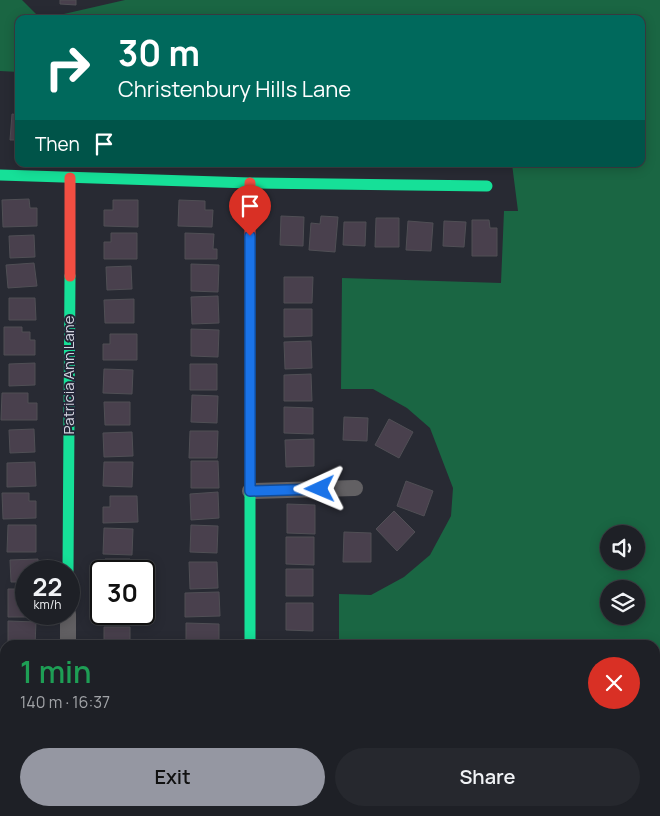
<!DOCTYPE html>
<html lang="en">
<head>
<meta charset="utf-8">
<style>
	body { margin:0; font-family:Manrope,sans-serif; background:#26282e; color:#f1f3f6; height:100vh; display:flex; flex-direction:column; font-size:19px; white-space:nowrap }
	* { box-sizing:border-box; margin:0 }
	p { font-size:16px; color:#a1a3a7 }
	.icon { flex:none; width:28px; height:28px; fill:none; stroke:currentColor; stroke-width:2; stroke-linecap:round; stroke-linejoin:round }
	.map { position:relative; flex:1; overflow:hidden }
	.sheet { position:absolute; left:0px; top:640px; width:660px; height:176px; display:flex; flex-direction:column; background:#1e2026; border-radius:15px 15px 0 0; box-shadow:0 2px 12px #0003,0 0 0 1px #3c3e43 }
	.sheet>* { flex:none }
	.hud { position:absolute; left:15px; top:15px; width:630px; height:152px; border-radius:10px; box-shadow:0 2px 12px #0003,0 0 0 1px #3c3e43; background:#00695c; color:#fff; overflow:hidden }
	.fabs { position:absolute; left:600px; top:525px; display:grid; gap:10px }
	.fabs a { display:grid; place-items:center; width:45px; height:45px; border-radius:50%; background:#1e2026; box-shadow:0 2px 12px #0003,0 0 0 1px #3c3e43; font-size:25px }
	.speed { position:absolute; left:15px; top:560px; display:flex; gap:10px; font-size:25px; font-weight:700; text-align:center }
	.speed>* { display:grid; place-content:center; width:65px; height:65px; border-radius:50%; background:#1e2026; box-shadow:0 2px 12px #0003,0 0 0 1px #3c3e43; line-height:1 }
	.speed small { font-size:12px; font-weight:400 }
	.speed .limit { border:2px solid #111; border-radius:8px; background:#fff; color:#111 }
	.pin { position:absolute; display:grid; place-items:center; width:42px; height:42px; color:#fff; margin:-51px -21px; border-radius:50% 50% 50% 0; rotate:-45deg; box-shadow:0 0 5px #0007 }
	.pin .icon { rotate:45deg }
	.me { position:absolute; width:55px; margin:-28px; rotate:269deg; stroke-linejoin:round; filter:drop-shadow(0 0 4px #0008) }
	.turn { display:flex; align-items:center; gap:18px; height:105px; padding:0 20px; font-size:22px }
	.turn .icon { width:65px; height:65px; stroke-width:2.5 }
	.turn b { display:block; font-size:35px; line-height:42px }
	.then { display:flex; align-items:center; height:48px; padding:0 20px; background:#0003; gap:10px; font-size:19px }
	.round { display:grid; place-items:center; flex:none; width:52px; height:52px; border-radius:26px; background:#26282e }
	.summary { display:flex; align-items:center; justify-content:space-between; height:85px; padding:0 20px }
	h1 { font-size:30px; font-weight:600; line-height:38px; color:#1e9e55 }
	.cta { display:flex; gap:10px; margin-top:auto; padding:10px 20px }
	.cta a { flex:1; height:58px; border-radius:30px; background:#9597a2; color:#111; font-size:20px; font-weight:600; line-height:58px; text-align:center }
	.cta a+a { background:#26282e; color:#f1f3f6 }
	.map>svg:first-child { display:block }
	.forest { fill:#1a6643; fill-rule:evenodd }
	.building { fill:#49404d; stroke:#504f55 }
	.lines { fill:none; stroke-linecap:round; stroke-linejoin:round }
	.street { stroke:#626063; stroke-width:16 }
	.fast { stroke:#16e098; stroke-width:11 }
	.jam { stroke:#f24e42; stroke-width:11 }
	.route-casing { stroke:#114b97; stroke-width:12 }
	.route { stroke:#1a73e8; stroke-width:9 }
	.labels { text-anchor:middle; stroke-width:4; stroke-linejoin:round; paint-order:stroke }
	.street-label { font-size:15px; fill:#d0d2dd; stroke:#242637 }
</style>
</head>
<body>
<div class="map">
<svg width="660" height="816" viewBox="0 0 660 816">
	<rect width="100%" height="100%" fill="#282a33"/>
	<!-- forest -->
	<path class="forest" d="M0,0H22L41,19H19V72L0,71Z
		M125,0H660V816H322L323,811H655V645H339V594L371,595L404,577L430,555L451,516L453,488L430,428L407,408L373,389H341L342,278L501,283L504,211H518L512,164H641V19H42ZM609,534H636V561H609ZM609,589H636V616H609Z"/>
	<!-- building -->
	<path class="building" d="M60,0H76V5L60,4Z
		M12,114L19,115V140H10Z
		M29,199L30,208H37V226L3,227L2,200Z
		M113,200H138V227L104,226V210H113Z
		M179,200L205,201V210H213L212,227L178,226Z
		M281,216L304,217L303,246L280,245Z
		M321,216L338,217L335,252L309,250L311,223L320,224Z
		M376,218H399V247H375Z
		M472,220H489L490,228H497V256H472Z
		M408,221L433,223L431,251L406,250Z
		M444,221L466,222L464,247L443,246Z
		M344,222H366L365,246L343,245Z
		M111,233H137V259H104V242H111Z
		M185,233L214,234L213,249H217V259H185Z
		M34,235L35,257L10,258L9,236Z
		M34,263L37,286L8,288L6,265Z
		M191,264L219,265L218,292L191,291Z
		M131,266L132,289L107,290L106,267Z
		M284,277H313L312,303H284Z
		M218,296L219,323L192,324L191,297Z
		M9,298H35L36,320H9Z
		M134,299V323H105L104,300Z
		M284,309H312V336L284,337Z
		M4,327H22V332H30V340H35V355H4Z
		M191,329L219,330L218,357L191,356Z
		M110,334H137V360H103V344H110Z
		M311,341L312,368L285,369L284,342Z
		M35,363V385L9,386V364Z
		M190,364H217V390H190Z
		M104,369L133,370L132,394L103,393Z
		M311,374L312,401H284V375Z
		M2,393H28V403H37V420H1Z
		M192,395L218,396L217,423L191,422Z
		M104,402H130V425H105Z
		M284,407L313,408V434L284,433Z
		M344,417L368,418L367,441L343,440Z
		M389,419L413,432L399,458L375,445Z
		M34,429L35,452L10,453L9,430Z
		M190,431H218L217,458H189Z
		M132,432L133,456L104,457L103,433Z
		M314,439V466L286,467L285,440Z
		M191,461H218L219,488H191Z
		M35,462L36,486L7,487V463Z
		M104,462H133L132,487L103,486Z
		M406,481L433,491L424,516L397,506Z
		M218,492L219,518L191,520L190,494Z
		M2,493H29V501H36V518L3,519Z
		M110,496H137L138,522L103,523V507H110Z
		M287,504L315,505V534L287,533Z
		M394,511L415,532L397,551L376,529Z
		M8,525H36V552H7Z
		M191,525L218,526L217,553L190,552Z
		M104,528L133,529L132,555L103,554Z
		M344,532L371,533V562H343Z
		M286,537H314V565L286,564Z
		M38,559V571H26V582H11L10,560Z
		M105,559H130V571H105Z
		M189,562H217L218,588L190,589Z
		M286,569H313V596H286Z
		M8,589H26V614H36V617H8Z
		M219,592L220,616L185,617V593Z
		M286,603H313V631L286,630Z
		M106,614H132V618H106Z
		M8,621L36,622L35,645H8Z
		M186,623L219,624V641H212V645H186Z
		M104,627H130V645H104Z
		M312,640V645H285L284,642Z
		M7,811H35V814H7Z
		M264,811H294L291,816H262Z"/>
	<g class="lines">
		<!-- street -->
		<path class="street" d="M250,491L355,488
			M68,645V614
			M67,816V811
			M211,816L216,811"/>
		<!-- fast -->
		<path class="fast" d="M0,175L250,183L487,186
			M250,294V645
			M68,571L70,276"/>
		<!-- jam -->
		<path class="jam" d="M250,183V294
			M70,276V178"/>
	</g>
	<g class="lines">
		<!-- route casing -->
		<g class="route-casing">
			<path id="route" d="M250,236V491L320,489"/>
		</g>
		<!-- route -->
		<use href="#route" class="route"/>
	</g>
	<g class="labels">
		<!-- street labels -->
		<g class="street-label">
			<text transform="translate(69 375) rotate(-90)" y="5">Patricia Ann Lane</text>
		</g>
	</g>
</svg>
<div class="fabs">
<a><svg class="icon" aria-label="sound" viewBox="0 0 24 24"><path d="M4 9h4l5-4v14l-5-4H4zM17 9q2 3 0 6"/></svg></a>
<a><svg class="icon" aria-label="layers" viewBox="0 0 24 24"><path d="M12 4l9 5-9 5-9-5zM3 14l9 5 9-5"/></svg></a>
</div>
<div class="speed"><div>22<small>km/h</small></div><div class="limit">30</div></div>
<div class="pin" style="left:250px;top:236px;background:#d93025"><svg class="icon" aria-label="arrive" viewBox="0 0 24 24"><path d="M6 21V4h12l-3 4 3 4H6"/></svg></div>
<svg class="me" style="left:320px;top:489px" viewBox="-20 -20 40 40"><path d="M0-17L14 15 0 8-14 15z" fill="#1a73e8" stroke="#fff" stroke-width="4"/></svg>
<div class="hud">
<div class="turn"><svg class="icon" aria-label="right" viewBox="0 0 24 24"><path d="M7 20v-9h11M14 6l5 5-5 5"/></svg><div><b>30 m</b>Christenbury Hills Lane</div></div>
<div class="then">Then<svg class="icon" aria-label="arrive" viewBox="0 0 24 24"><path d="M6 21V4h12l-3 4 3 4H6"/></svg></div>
</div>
<section class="sheet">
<div class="summary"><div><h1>1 min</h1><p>140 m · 16:37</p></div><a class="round" style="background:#d93025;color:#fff"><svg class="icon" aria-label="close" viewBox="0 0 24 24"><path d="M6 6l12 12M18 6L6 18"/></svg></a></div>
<div class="cta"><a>Exit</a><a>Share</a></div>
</section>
</div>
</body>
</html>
